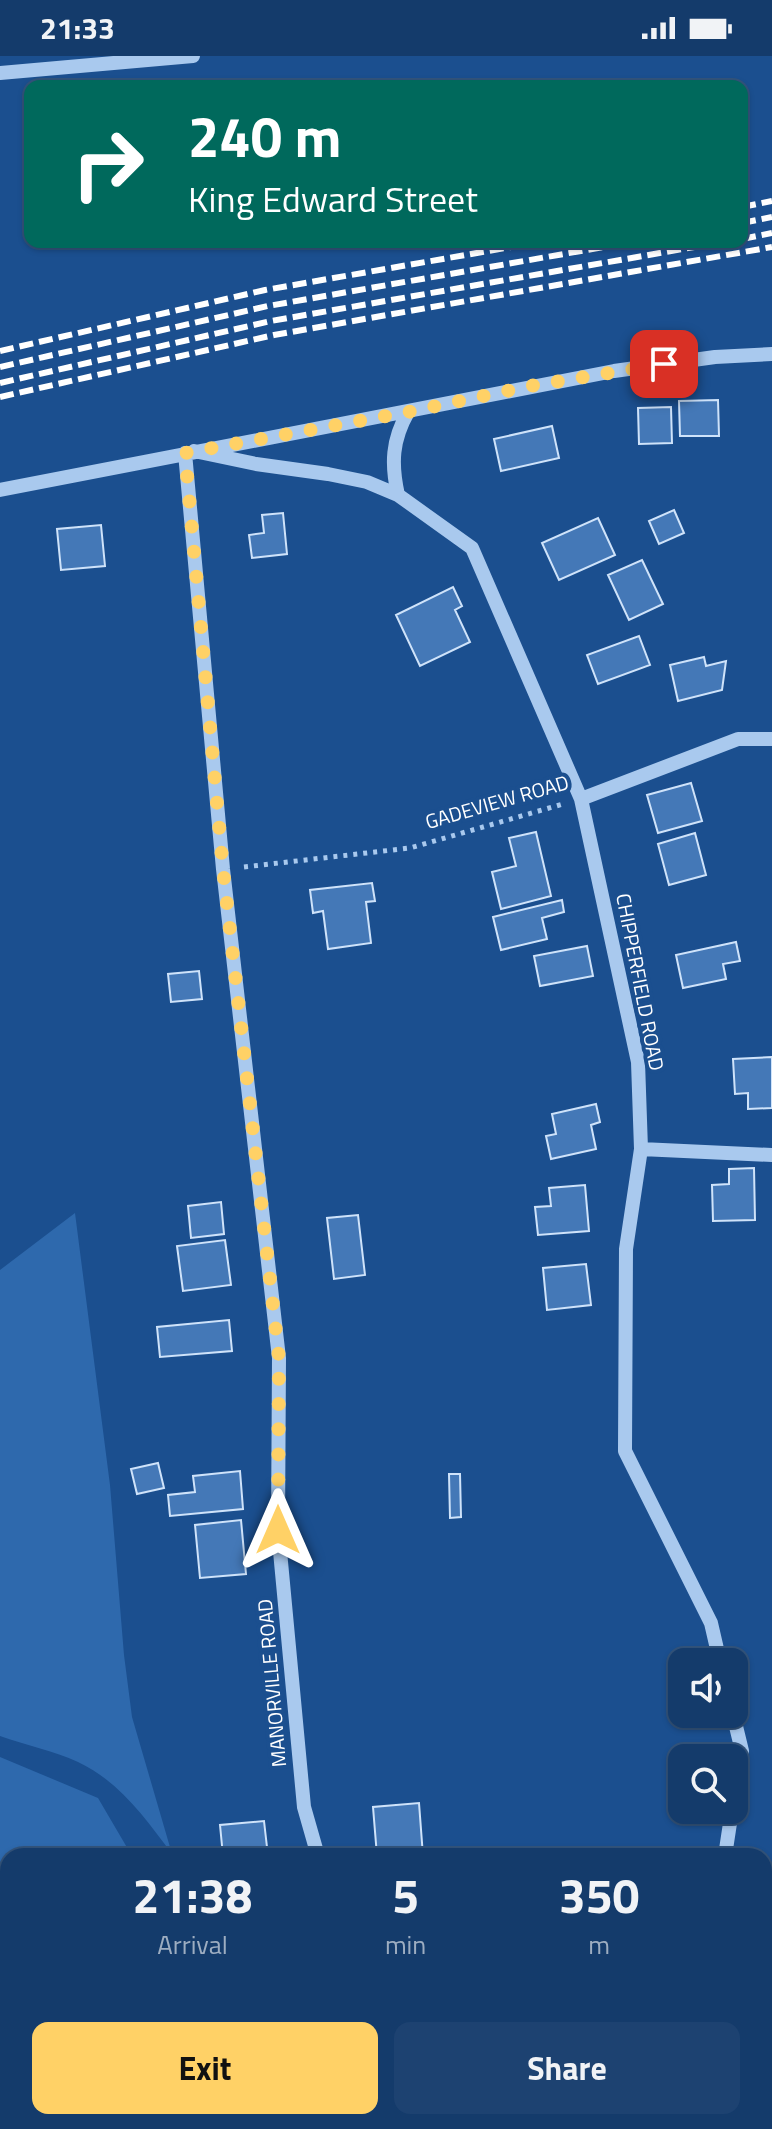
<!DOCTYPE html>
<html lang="en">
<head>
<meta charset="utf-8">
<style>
	body { margin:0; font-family:"Titillium Web",sans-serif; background:#1d4271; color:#f1f3f6; height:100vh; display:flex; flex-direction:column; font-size:30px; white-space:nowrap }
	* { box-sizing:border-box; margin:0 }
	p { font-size:26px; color:#9dadc1 }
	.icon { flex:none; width:44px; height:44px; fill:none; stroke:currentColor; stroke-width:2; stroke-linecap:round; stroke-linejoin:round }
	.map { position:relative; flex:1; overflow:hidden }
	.details { position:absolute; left:0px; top:1792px; width:772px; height:282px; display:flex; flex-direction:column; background:#143b6b; border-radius:24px 24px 0 0; box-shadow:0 2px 6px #0004,0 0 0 2px #33557e }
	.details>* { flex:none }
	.top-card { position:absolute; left:24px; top:24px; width:724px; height:168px; border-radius:16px; box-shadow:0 2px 6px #0004,0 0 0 2px #33557e; background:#00695c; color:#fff; overflow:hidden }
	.buttons { position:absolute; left:668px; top:1592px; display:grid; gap:16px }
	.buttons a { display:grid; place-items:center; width:80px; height:80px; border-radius:16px; background:#143b6b; box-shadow:0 2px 6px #0004,0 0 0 2px #33557e; font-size:40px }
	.pin { position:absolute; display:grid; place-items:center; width:68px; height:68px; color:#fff; margin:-34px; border-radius:16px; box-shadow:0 4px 12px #0006 }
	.me { position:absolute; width:88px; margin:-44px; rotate:0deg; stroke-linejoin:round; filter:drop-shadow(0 0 6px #0008) }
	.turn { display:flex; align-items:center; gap:28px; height:168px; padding:0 32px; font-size:36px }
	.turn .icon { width:104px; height:104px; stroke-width:2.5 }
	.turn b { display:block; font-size:56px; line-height:68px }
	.eta { display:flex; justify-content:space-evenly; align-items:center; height:136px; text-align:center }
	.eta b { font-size:48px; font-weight:700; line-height:56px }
	.primary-button { display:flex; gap:16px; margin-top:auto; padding:16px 32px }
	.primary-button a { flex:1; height:92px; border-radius:16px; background:#ffd166; color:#111; font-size:32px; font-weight:700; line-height:92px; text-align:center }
	.primary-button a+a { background:#1d4271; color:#f1f3f6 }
	.status { display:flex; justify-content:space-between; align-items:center; height:56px; padding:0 40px; background:#143b6b; direction:ltr }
	.status svg { height:22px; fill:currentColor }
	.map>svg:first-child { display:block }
	.green { fill:#2e69ad }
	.building { fill:#4478b7; stroke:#cfe3fa; stroke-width:2 }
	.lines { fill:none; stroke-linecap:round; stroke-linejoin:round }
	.path { stroke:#a9c9ee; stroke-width:5; stroke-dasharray:4 6; stroke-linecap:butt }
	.minor { stroke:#a9c9ee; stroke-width:14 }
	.rail { stroke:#fff; stroke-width:6; stroke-dasharray:14 6; stroke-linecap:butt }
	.route { stroke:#ffd166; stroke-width:14; stroke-dasharray:0 25.2 }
	.labels { text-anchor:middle; stroke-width:8; stroke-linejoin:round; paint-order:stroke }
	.street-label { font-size:20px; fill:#fff; stroke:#1b4f8f }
</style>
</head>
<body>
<div class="status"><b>21:33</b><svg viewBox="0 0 49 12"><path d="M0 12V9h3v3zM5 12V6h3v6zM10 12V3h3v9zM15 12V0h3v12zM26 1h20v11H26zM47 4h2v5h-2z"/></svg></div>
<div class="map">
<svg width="772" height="2073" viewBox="0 0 772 2073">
	<rect width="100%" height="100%" fill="#1b4f8f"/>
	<!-- green -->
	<path class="green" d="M75,1157L110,1429L124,1599L132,1661L172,1798C146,1763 119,1725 78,1706C54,1695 25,1689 0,1680V1214Z
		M0,1701L98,1742L132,1800H8V2060L0,2052Z
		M13,2066H219L221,2073H20Z"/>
	<!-- building -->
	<path class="building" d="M718,344L719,380H680L679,345Z
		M671,351L672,387L639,388L638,352Z
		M552,370L559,402L501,415L494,383Z
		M674,454L684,477L659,488L649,465Z
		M283,457L287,498L252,502L249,479L264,477L262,459Z
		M598,462L615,499L559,524L542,487Z
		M101,469L105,510L61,514L57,473Z
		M642,504L663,548L629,564L608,519Z
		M453,531L462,550L455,554L470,586L420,610L396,559Z
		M639,580L650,609L598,628L587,599Z
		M704,601L706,610L726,605L722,634L678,645L670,609Z
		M691,727L702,765L658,777L647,739Z
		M536,776L551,840L501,853L492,816L516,810L509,782Z
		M695,777L706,819L669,829L658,788Z
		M372,827L375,845L366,846L371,887L328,893L323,855L313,857L310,834Z
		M562,844L564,856L542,862L547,883L501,894L493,861Z
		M736,886L740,905L723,908L726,923L683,932L676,899Z
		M587,890L593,920L540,930L534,900Z
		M199,915L202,943L171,946L168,918Z
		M772,1001V1052L748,1053V1037L735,1038L733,1003Z
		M596,1048L600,1066L591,1069L596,1093L551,1103L546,1080L556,1078L552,1058Z
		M754,1112L755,1164L713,1165L712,1129L729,1128V1113Z
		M585,1129L589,1175L538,1179L535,1151L551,1150L549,1132Z
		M221,1146L224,1178L191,1182L188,1150Z
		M358,1159L365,1219L334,1223L327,1162Z
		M225,1184L231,1229L183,1235L177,1190Z
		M586,1208L591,1249L547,1254L543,1212Z
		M229,1264L232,1295L160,1301L157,1271Z
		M158,1407L164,1432L137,1438L131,1413Z
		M240,1415L243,1453L170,1460L168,1439L195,1436L193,1420Z
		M449,1418H460L461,1461L450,1462Z
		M241,1464L246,1518L200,1522L195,1469Z
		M419,1747L423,1800H377L373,1751Z
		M264,1765L268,1800H223L220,1769Z
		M524,2066L525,2073H487V2069Z
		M591,2066H648L647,2073L591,2070Z"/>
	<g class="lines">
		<!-- path -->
		<path class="path" d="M244,811L410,792L563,748"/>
		<!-- minor -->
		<path class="minor" d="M0,17L193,0
			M194,395L256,408L328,418L367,426L398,439L472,492L581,743L638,1006L641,1093L626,1193L625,1395L711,1567L720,1606
			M185,397L223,813L279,1302L278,1474L304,1751L318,1800
			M0,434L614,315L715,301L772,298
			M398,439C391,408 392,384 408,356
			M581,743L738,683H772
			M641,1093L772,1099
			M733,1658L742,1695L734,1744
			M725,1800L732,1754
			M682,2073L683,2066"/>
		<!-- rail -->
		<path class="rail" d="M742,151L772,145
			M742,167L772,161
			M742,183L772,177
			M0,295L265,234L540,186
			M0,311L268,250L632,186
			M0,327L271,265L723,186
			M0,341L274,279L772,191"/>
	</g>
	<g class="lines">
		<!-- route -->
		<path class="route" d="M278,1474L279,1302L223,813L185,397L408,356L530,330L664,308"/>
	</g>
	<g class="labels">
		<!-- street labels -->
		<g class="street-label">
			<text transform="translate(497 746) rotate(-16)" y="7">GADEVIEW ROAD</text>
			<text transform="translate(640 926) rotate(79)" y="7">CHIPPERFIELD ROAD</text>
			<text transform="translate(272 1627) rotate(-95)" y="7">MANORVILLE ROAD</text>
		</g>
	</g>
</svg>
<div class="buttons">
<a><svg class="icon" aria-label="sound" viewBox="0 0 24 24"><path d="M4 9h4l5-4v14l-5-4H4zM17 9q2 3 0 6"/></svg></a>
<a><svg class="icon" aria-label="search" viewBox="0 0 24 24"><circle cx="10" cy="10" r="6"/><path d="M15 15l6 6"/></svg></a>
</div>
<div class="pin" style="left:664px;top:308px;background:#d93025"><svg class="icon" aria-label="arrive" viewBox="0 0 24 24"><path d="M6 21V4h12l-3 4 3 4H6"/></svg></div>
<svg class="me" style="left:278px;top:1474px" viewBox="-20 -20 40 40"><path d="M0-17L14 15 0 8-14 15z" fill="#ffd166" stroke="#fff" stroke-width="4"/></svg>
<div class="top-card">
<div class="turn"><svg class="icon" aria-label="right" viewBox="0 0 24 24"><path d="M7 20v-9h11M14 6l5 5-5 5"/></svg><div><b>240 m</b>King Edward Street</div></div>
</div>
<section class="details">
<div class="eta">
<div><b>21:38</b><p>Arrival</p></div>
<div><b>5</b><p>min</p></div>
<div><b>350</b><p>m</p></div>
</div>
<div class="primary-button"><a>Exit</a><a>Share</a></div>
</section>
</div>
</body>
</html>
